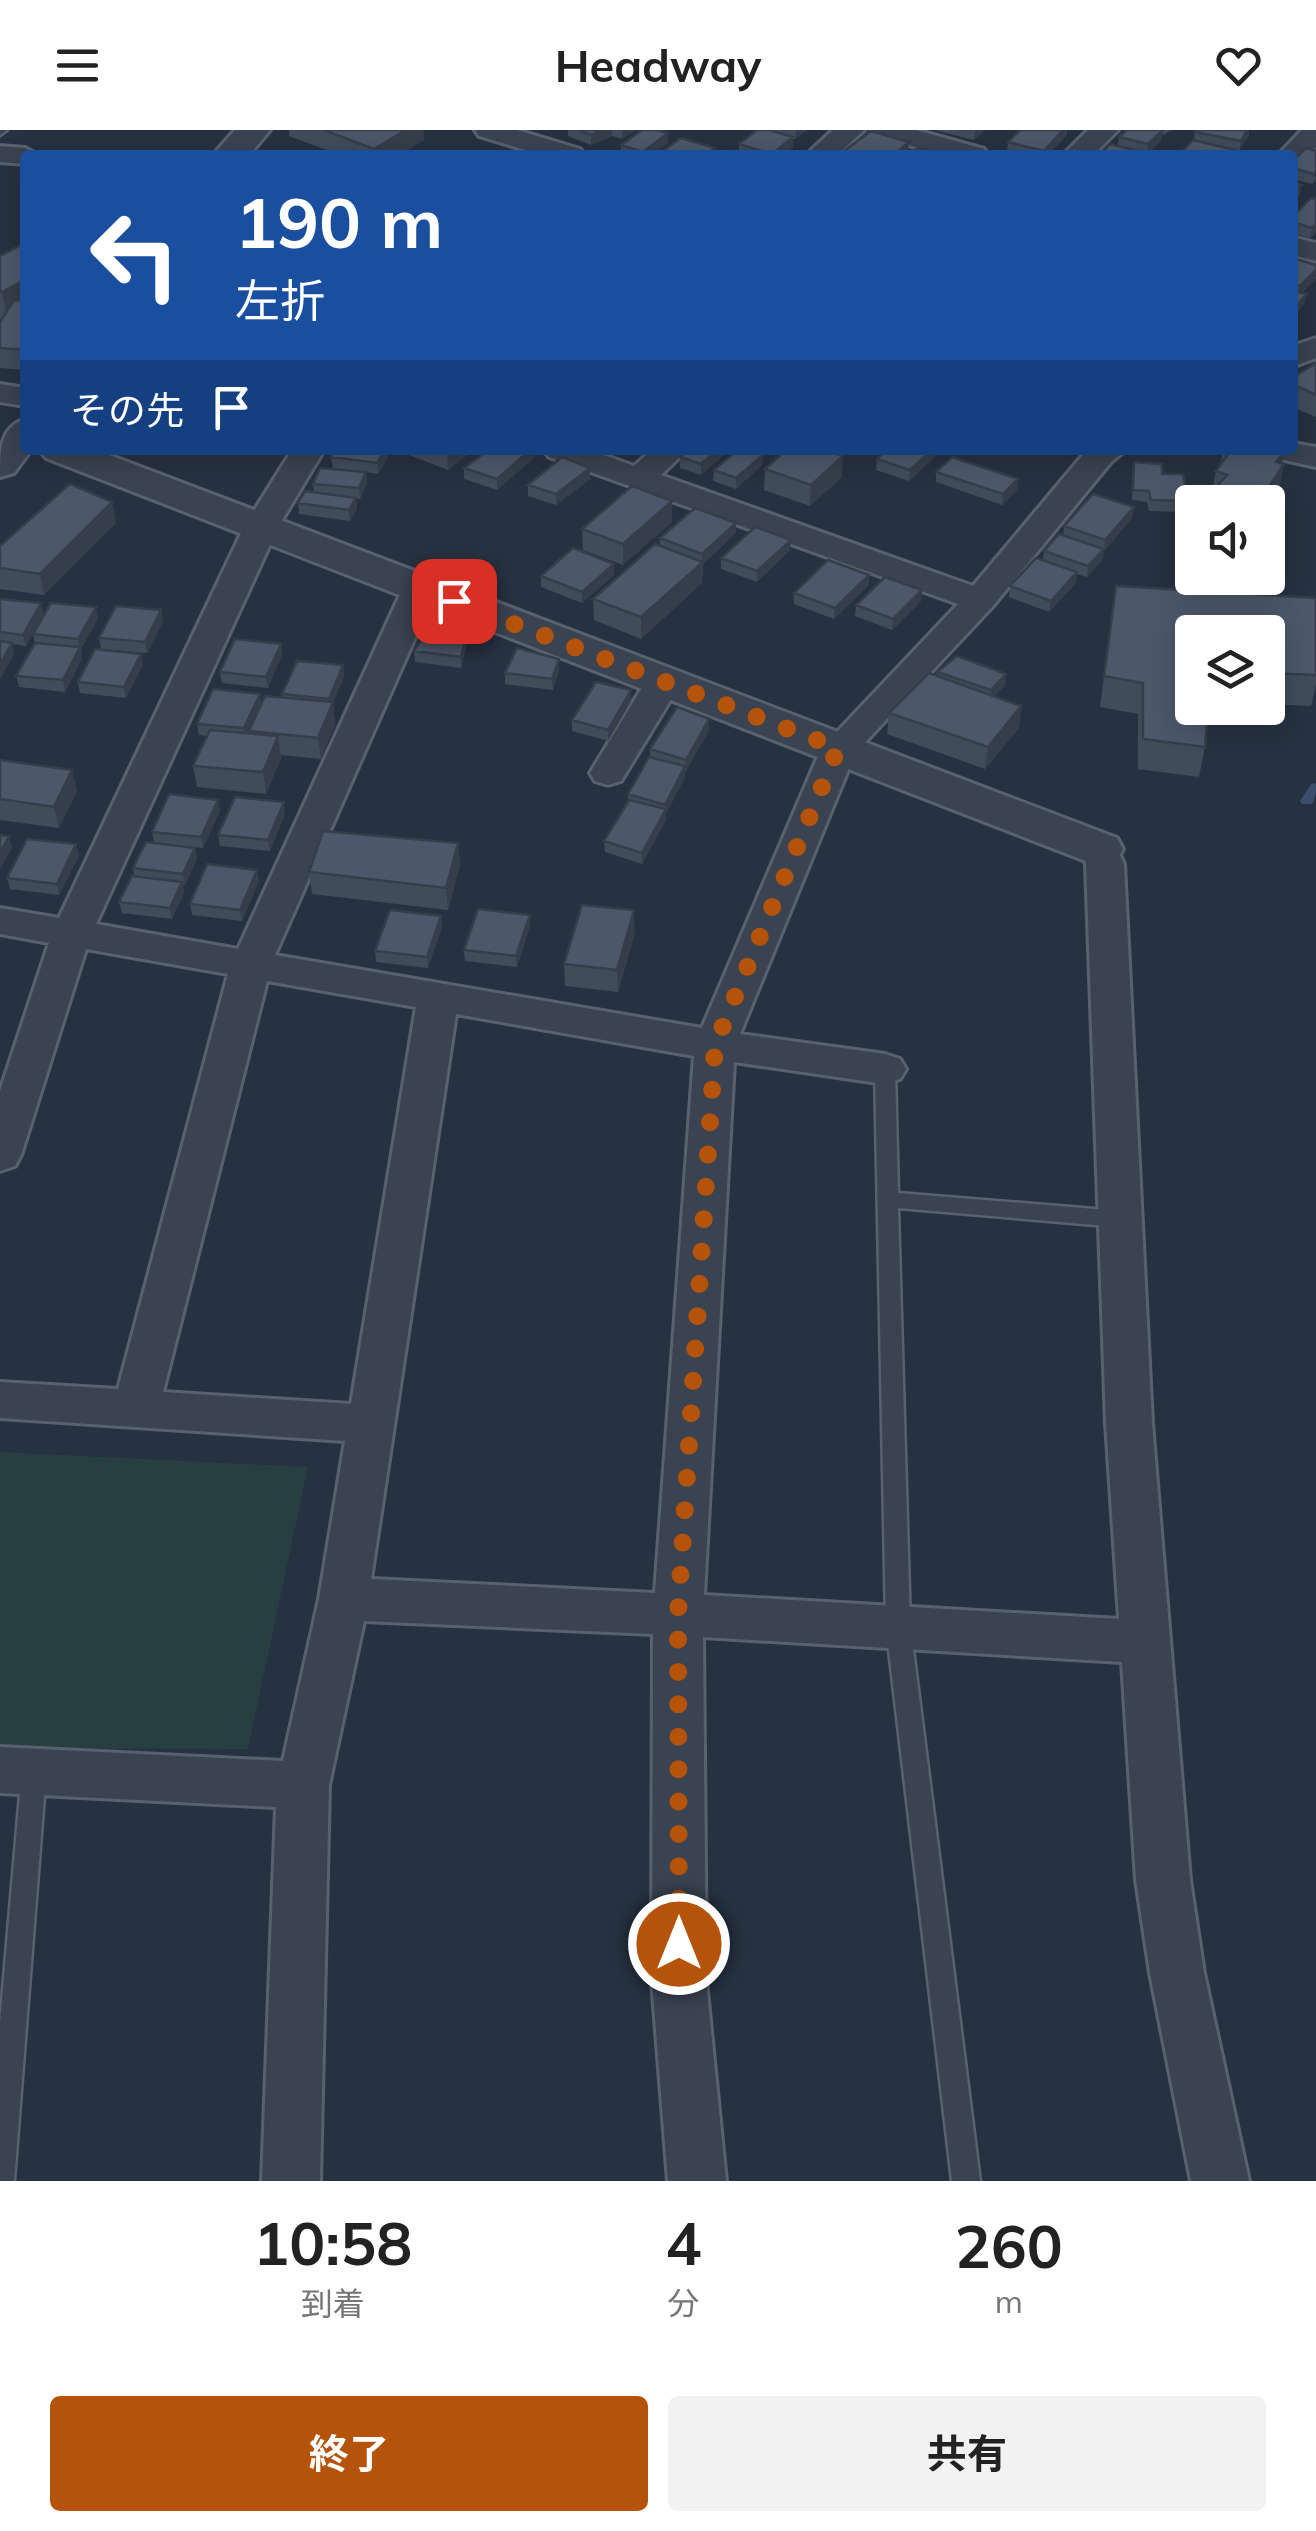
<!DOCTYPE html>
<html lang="ja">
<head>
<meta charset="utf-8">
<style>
	body { margin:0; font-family:Mulish,"Noto Sans JP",sans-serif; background:#f2f2f2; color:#222; height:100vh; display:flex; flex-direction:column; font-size:38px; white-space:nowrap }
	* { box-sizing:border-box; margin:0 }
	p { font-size:32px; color:#767676 }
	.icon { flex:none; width:55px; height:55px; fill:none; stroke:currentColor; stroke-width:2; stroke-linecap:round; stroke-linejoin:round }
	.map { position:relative; height:2051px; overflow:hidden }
	.drawer { display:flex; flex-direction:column; background:#fff; flex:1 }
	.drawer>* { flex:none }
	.hud { position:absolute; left:20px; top:20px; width:1278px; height:305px; border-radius:10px; box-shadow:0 5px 25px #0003; background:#1a4fa0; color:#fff; overflow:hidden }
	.tools { position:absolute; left:1175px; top:355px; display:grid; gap:20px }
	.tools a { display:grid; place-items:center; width:110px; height:110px; border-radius:10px; background:#fff; box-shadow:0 5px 25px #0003; font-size:50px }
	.pin { position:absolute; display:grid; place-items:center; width:85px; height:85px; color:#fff; margin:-42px; border-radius:20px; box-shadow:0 5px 15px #0006 }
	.me { position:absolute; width:110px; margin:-55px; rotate:0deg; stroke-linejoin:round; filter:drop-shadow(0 0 8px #0008) }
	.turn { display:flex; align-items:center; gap:35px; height:210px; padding:0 50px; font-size:45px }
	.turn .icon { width:130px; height:130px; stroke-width:2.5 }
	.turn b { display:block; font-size:70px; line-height:85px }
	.then { display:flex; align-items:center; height:95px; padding:0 50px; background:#0003; gap:20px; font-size:38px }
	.eta { display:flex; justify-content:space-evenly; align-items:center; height:170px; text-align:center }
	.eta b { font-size:60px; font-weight:700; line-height:70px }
	.action { display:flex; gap:20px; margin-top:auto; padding:20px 50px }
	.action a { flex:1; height:115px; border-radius:10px; background:#b45309; color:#fff; font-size:40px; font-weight:700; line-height:115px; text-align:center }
	.action a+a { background:#f2f2f2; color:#222 }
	header { display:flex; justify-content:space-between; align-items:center; height:130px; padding:0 50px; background:#fff; font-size:45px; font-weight:700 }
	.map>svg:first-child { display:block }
	.green { fill:#283f42 }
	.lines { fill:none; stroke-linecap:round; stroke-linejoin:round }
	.stream { fill:#3b4e6a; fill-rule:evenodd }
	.service-casing { stroke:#58616e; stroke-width:5 }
	.minor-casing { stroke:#58616e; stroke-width:6 }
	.tertiary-casing { stroke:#58616e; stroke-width:6 }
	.service { fill:#3a4351; fill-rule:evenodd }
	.minor { fill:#3a4351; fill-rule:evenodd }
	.tertiary { fill:#3a4351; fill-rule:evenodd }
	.wall { fill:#414c5b }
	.shaded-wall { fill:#353e4a }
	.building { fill:#4c586a; stroke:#353e4a; stroke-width:2.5 }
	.route { stroke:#b45309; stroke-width:18; stroke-dasharray:0 32.4 }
</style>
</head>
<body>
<header><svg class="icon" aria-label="menu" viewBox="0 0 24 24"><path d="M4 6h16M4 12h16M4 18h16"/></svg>Headway<svg class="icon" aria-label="heart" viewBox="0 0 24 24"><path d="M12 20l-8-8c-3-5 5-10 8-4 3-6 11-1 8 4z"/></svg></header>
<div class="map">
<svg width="1316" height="2051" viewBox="0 0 1316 2051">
	<rect width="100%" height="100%" fill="#263141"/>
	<!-- green -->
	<path class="green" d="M0,1322L308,1337L248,1619L0,1618Z"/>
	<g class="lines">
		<!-- stream -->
		<path class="stream" d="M1316,653C1316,661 1316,667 1312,674H1302L1300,671L1311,654Z"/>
		<!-- service casing -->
		<g class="service-casing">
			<path id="service" d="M0,0H7L0,5Z
				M885,932L895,939L898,1063L1119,1081L1126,1084L1129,1089L1126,1094L1119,1097L898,1078L910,1495L980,2051H952L886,1495L875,939Z
				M34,1630L43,1633L46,1641L14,2051H0V1893L22,1641L25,1633Z"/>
		</g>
		<!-- minor casing -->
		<g class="minor-casing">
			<path id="minor" d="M475,0H517L580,19L584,25H542L479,6Z
				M833,0H864L837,25H806Z
				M872,0H916L984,19L988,25H944L876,6Z
				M1088,0H1118L1093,25H1063Z
				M1302,0H1316V17L1302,31L1292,33V25H1278Z
				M0,16L25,18L38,25H25V34L0,32Z
				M1292,107L1316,113V131L1292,125Z
				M1316,208V228L1292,237V216Z
				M0,254L25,258V276L0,272Z
				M1292,313L1316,317V337L1271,327L1266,320H1292Z
				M292,320H324L278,397L96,794L238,819L403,458L408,451H432L437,458L275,825L702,898L821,619L958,474L549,327L544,320H590L634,336L652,320H687L661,345L973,456L1087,320H1126L1111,332L992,477L855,623L740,904L885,924L900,929L906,939L900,949L885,954L734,932L704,1465L1119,1489L1106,1293L1086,734L1081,719L1087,710L1100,707L1113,710L1124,734L1152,1293L1190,1750L1204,1843L1249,2051H1191L1150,1843L1136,1750L1122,1532L703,1507L706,1851L726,2051H668L652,1851L653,1504L364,1491L329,1655L320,2051H262L276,1677L0,1663V1617L283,1631L319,1469L345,1311L0,1288V1252L118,1259L228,844L86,819L21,1025L15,1036L0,1041V961L49,813L0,804V778L59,788L244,397ZM267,851L416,877L351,1274L163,1262ZM456,884L694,926L655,1463L371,1449Z
				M664,540L677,543L682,551L626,643L621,651L608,655L595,651L590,643L646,551L651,543Z"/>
		</g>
		<!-- tertiary casing -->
		<g class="tertiary-casing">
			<path id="tertiary" d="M235,0H270L249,25H213Z
				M25,289V320H31L14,343L0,347C0,321 0,297 25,289Z
				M40,320H96L1117,708L1123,719L1117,730L1100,734L1083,730L46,328Z"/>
		</g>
		<!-- service -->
		<use href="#service" class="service"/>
		<!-- minor -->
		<use href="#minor" class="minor"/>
		<!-- tertiary -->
		<use href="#tertiary" class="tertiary"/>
	</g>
	<!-- wall -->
	<path class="wall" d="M289,0H423L424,10L399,25H340L289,6Z
		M568,0H635L622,9L612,6L591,15L568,6Z
		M757,0H807L795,9H793V17L783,25H730L739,21V14Z
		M934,0H985L974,10Z
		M1020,0H1067V5L1048,25H1018L1007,22L1008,12Z
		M1127,0H1170L1165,5L1162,4L1161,11L1146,25L1118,16L1119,7Z
		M1195,2L1249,5L1239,21L1194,10Z
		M668,13L652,25H621V15Z
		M1306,18L1316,50L1312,54L1292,49V32Z
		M1311,68L1316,102L1310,108L1292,103V87Z
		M25,113V240L0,238V126Z
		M1292,128L1316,135V148L1302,163L1307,164L1304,174L1292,187Z
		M1316,233V287L1292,277V248Z
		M154,320H189L187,323Z
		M400,320H473L448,340L401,322Z
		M629,320H649L643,325Z
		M688,320H725V324L701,345L680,338V327Z
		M942,320L909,351L876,340L877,329Z
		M1223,320H1279L1282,334H1284L1280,355L1276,360L1280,361L1275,382L1268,391V372H1214L1215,363L1212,362L1216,341L1220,335Z
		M763,325L762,335L736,359L713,351L714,340Z
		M331,327H388L378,344L366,342L367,353L360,369H356L357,379L350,391L299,384L298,373L314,362L313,354L366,342L333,338Z
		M535,327L497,360L464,349V338Z
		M1134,332L1162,344L1188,371L1186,382L1149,381L1147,372L1132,370Z
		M590,338V349L556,375L528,366V355Z
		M765,339L842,347L810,376L764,360Z
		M936,342L1017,360L1002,375L936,352Z
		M112,372L116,393L44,465L0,459V416Z
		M1134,377L1132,388L1104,421L1102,430L1087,447L1077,444L1076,453L1049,482L1009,467L1010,456L1043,430L1044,421L1063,406L1064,396Z
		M672,392L623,435L583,420L582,399Z
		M736,393V403L703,434L702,453L641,509L594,490L593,469L660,416V408Z
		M791,410L790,420L757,452L721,439V428Z
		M614,445L582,473L541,457V446Z
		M869,445L868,456L834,489L794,474V463Z
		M1116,456L1316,468V554L1311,576L1268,574V502H1192L1205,617L1199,647L1138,639V584L1100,577Z
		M0,469L41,473L43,484L26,516L12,514L14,524L0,549Z
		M921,471L892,500L855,486L856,475Z
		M96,477L98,488L81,519L82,528L65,562L19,557L16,546L35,513L33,504Z
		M161,480L163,491L147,523L101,519L99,508Z
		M468,497V508L461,538L415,532L414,521Z
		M281,514L282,525L268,558L222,553L220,542Z
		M559,529V540L553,560L505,554V543Z
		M143,535L126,568L80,563L78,552Z
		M343,535L344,546L333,573L335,594L321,629L281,625V628L266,664L197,657L193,636L207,606L199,605L197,594L283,568L282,564Z
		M937,542L1006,544L1005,555L994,567L1021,576L1019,598L985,639L887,604L889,583L936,546Z
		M631,571L608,611L572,601V590Z
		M709,589V600L686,641L685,640V647L666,684V690L642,734L605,722L604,711L628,672V664L650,628V619Z
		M0,630L72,640L77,661L59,698L0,690Z
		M220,681L203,718L154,713L152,702Z
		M285,684L270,721L220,716L218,705Z
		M458,713L460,735L448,780L312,764L309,742Z
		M76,714L79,725L59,765L10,759L7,748Z
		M197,729L185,755L183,754L184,763L172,789L122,783L119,772L134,746L133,738Z
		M259,751L242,791L192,785L190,774Z
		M441,786L442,797L428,838L376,832L375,821Z
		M530,796L517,837L465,831L464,820Z
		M635,802L618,862L565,856L564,834Z"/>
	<!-- shaded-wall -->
	<path class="shaded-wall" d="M406,0H423L424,10L399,25H375L374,19Z
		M603,0H612V6L591,15V5Z
		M622,0H635L622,9Z
		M796,0H807L795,9Z
		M975,0H985L974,10Z
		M1063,0H1067V5L1048,25H1043L1044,21Z
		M1247,0H1249V5L1239,21L1241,11Z
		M1162,1L1161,11L1147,24L1148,14Z
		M668,3V13L652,25H643V22Z
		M793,7V17L783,25H772Z
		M909,12L908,22L905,25H894Z
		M1302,55L1300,65L1292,72V64Z
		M1316,94V102L1310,108L1312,98Z
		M1316,140V148L1298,166L1300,156Z
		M25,150V172L6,182L2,162Z
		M1307,164L1304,174L1292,187L1293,179Z
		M385,320H388V327L378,344L377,333Z
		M447,320H473L448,340Z
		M530,320H534L535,327L497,360V349Z
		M718,320H725V324L701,345V334Z
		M932,320H942L909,351L910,340Z
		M1284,322L1281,339L1284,334L1280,355L1268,373V358L1276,332Z
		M763,325L762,335L736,359V348Z
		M843,326L842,347L810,376L811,355Z
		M590,338V349L556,375V364Z
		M366,342L367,353L360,369L359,358Z
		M1018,349L1017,360L1002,375L1003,364Z
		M1280,361L1275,382L1268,391L1269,373Z
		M356,368L357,379L350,391L349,380Z
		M672,371V392L623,435V414Z
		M112,372L116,393L44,465L40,444Z
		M1134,377L1132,388L1104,421L1105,410Z
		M736,393V403L703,434L702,453L641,509V487L702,432V424Z
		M791,410L790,420L757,452V441Z
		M1104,419L1102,430L1087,447L1088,436Z
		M614,434V445L582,473V462Z
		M1077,442L1076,453L1049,482L1051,471Z
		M869,445L868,456L834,489L835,478Z
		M922,460L921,471L892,500L893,489Z
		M41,473L43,484L26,516L23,505Z
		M96,477L98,488L81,519L82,528L65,562L63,550L80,518L78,509Z
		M161,480L163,491L147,523L145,512Z
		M468,497V508L461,538V527Z
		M12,513L14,524L0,549V534Z
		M281,514L282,525L268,558L266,547Z
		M141,524L143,535L126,568L124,557Z
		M559,529V540L553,560L552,549Z
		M343,535L344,546L333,573L335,594L321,629L318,608L330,579L329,569Z
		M1006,544L1005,555L990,571L991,560Z
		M631,560V571L608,611V600Z
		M260,564L262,575L246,609L244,598Z
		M1021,576L1019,598L985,639L988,617Z
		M709,589V600L686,641V630Z
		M278,606L281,628L266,664L263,642Z
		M685,636V647L666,684V690L642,734V723L665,680V675Z
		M72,640L77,661L59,698L54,677Z
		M218,670L220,681L203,718L201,707Z
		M284,672L285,684L270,721L268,710Z
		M9,706L12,718L0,739V723Z
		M458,713L460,735L448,780L446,758Z
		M76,714L79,725L59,765L57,754Z
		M195,718L197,729L185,755L183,744Z
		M257,740L259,751L242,791L240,780Z
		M182,752L184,763L172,789L170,778Z
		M634,780L635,802L618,862L617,840Z
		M530,785V796L517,837L516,826Z
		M441,786L442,797L428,838L427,827Z"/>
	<!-- building -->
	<path class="building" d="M324,0H406L374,19Z
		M578,0H603L591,5Z
		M642,0H657L668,3L643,22L621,15Z
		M757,0H769L793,7L772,24L739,14Z
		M1020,0H1063L1044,21L1008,12Z
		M1127,0H1160L1162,1L1148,14L1119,7Z
		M1197,0H1247L1241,11L1195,2Z
		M871,1L909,12L894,25L840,24Z
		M681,8L715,18L705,25H657Z
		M1193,10L1235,20L1231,25H1179Z
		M1110,14L1146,23L1144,25H1099Z
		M918,18L943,25H909Z
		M1306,18L1316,21V42L1314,44L1292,38V32Z
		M736,20L752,25H730Z
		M1292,52L1302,55L1292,64Z
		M1311,68L1316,69V94L1312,98L1292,92V87Z
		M25,113V150L2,162L0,161V126Z
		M1292,128L1316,135V140L1300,156L1292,154Z
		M1292,160L1307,164L1293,179H1292Z
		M14,170L25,171V220L0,218V192Z
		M1316,233V265L1292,254V248Z
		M336,320H385L377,333L331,327Z
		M488,320H530L497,349L464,338Z
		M688,320H718L701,334L680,327Z
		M737,320H749L763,325L736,348L714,340Z
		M786,320H825L843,326L811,355L765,339Z
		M886,320H932L910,340L877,329Z
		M1231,320H1279L1284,322L1276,332L1284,334L1268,358L1280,361L1269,373L1217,356L1227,345L1216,341Z
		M562,327L590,338L556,364L528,355Z
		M952,327L1018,349L1003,364L936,342Z
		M1134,332L1162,334V344H1183L1188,371L1151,370L1149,361L1133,360Z
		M320,338L366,342L359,358L313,354Z
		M70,354L112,372L40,444L0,438V416Z
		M632,356L672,371L623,414L582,399Z
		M305,361L356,368L349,380L298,373Z
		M1093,364L1134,377L1105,410L1064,396Z
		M695,378L736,393L702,424L660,408Z
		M755,397L791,410L757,441L721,428Z
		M1059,404L1104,419L1088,436L1044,421Z
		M655,414L703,432L641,487L593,469Z
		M573,418L614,434L582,462L541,446Z
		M1036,428L1077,442L1051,471L1010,456Z
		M828,430L869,445L835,478L794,463Z
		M885,447L922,460L893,489L856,475Z
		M1116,456L1316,468V545L1268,543V502H1192V578H1208L1205,617L1143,609V553L1104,546Z
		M0,469L41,473L23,505L0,502Z
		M51,473L96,477L78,509L33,504Z
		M116,476L161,480L145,512L99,508Z
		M434,489L468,497L461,527L414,521Z
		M235,509L281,514L266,547L220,542Z
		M0,511L12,513L0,534Z
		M35,513L80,517L63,550L16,546Z
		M517,518L559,529L552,549L505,543Z
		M95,519L141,524L124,557L78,552Z
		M957,526L1006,544L991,560L937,542Z
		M297,531L343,535L329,569L282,564Z
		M929,543L1021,576L988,617L889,583Z
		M596,552L631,560L608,600L572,590Z
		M213,559L260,564L244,598L197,594Z
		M265,566L333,572L318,608L249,601Z
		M677,577L709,589L686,630L650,619Z
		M210,600L278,606L263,642L193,636Z
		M649,627L685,636L665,675L628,664Z
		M0,630L72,640L54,677L0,669Z
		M169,664L218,670L201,707L152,702Z
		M235,667L284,672L268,710L218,705Z
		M629,670L666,679L642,723L604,711Z
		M323,701L458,713L446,758L309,742Z
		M0,705L9,706L0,723Z
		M27,709L76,714L57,754L7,748Z
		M146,712L195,718L183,744L133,738Z
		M207,734L257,740L240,780L190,774Z
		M132,746L182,752L170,778L119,772Z
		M582,775L634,780L617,840L564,834Z
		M478,779L530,785L516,826L464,820Z
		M390,780L441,786L427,827L375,821Z"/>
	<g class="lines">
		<!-- route -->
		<path class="route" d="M454,471L838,618L715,915L678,1484L679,1814"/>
	</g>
</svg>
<div class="tools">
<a><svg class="icon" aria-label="sound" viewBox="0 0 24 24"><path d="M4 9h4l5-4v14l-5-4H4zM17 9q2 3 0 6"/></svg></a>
<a><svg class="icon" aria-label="layers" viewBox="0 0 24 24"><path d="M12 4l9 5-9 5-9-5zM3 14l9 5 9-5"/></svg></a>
</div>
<div class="pin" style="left:454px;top:471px;background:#d93025"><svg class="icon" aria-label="arrive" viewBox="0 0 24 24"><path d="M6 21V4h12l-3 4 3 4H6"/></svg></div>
<svg class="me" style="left:679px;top:1814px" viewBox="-20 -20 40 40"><circle r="17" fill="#b45309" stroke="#fff" stroke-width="3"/><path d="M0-11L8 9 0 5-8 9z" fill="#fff"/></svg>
<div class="hud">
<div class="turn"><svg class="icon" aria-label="left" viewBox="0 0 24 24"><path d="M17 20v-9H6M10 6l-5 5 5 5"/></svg><div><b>190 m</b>左折</div></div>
<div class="then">その先<svg class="icon" aria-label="arrive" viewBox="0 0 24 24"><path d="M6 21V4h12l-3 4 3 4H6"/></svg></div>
</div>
</div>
<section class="drawer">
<div class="eta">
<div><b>10:58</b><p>到着</p></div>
<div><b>4</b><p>分</p></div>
<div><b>260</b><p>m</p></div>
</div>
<div class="action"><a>終了</a><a>共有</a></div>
</section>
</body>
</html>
